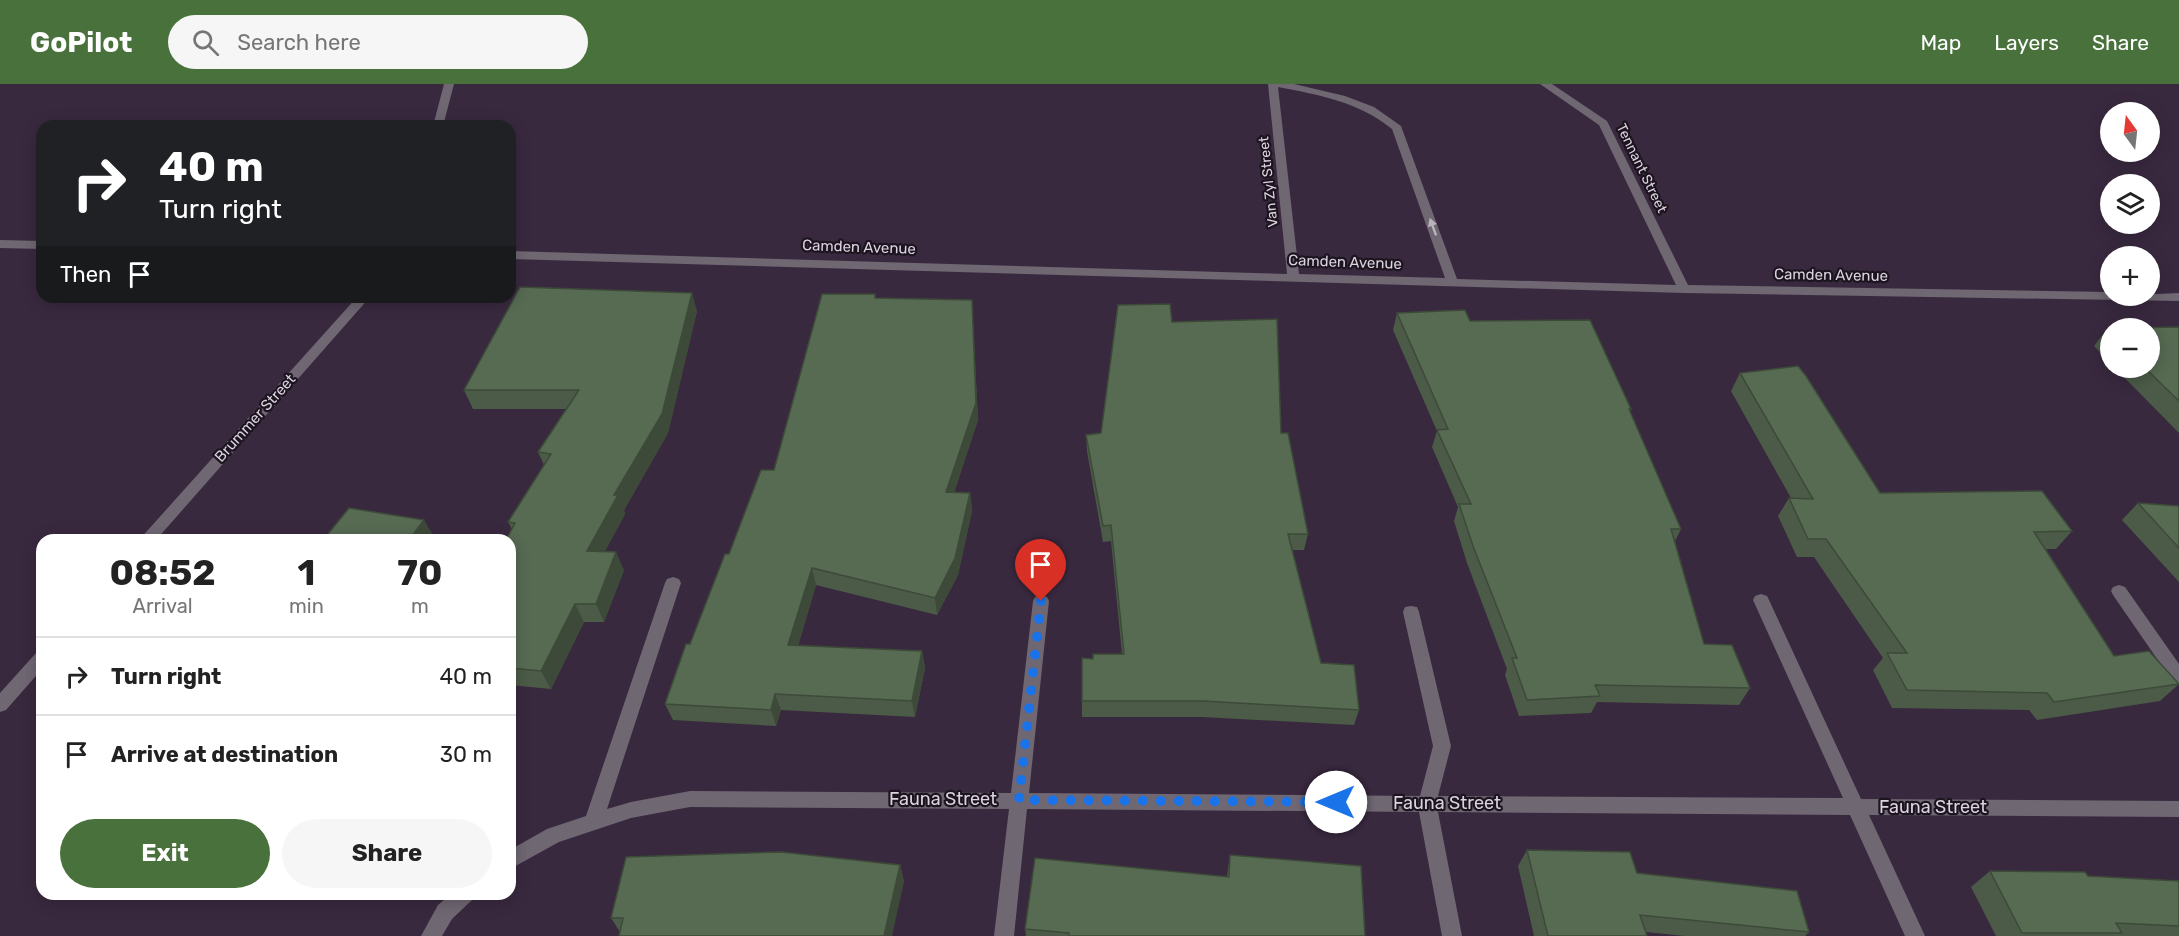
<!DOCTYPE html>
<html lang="en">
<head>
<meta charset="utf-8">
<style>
	body { margin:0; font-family:Rubik,sans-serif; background:#f6f6f6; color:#222; height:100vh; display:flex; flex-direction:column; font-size:22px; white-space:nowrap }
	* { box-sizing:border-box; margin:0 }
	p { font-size:20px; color:#767676 }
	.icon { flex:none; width:33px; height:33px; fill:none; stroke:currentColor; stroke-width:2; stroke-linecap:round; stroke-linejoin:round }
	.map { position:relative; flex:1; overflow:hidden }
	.details { position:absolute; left:36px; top:450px; width:480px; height:366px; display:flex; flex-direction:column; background:#fff; border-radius:18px; box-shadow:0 3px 15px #0003 }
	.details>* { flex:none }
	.banner { position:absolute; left:36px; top:36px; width:480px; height:183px; border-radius:18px; box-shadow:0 3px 15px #0003; background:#202124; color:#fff; overflow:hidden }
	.needle { width:39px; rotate:345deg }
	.tools { position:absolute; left:2100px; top:18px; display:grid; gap:12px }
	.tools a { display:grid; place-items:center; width:60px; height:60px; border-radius:50%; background:#fff; box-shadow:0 3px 15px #0003; font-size:30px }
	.pin { position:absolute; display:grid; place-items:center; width:51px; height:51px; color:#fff; margin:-62px -26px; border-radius:50% 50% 50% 0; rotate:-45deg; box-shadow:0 0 6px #0007 }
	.pin .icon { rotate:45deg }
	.me { position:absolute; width:66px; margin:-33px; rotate:270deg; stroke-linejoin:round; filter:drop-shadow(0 0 4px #0008) }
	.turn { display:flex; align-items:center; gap:21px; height:126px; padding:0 24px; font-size:27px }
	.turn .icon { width:78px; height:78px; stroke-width:2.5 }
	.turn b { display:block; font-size:42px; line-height:51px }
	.then { display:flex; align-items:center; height:57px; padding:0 24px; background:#0003; gap:12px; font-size:22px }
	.eta { display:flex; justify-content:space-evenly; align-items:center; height:102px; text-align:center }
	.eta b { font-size:36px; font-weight:700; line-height:42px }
	.cta { display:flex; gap:12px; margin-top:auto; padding:12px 24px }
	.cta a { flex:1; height:69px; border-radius:36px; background:#48713b; color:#fff; font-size:24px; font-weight:700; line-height:69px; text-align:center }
	.cta a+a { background:#f6f6f6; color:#222 }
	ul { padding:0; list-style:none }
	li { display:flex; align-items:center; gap:18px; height:78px; padding:0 24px; border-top:2px solid #e0e0e0 }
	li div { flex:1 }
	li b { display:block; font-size:22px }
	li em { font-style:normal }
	header { display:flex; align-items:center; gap:36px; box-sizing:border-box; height:84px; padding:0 30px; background:#48713b; color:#fff }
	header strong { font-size:28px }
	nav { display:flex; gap:33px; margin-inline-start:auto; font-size:21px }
	.search { width:420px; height:54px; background:#f6f6f6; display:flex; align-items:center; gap:15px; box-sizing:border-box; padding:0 21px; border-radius:33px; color:#767676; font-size:22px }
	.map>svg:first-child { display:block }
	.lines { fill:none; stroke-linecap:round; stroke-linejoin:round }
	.minor { fill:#6f6772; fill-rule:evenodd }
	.wall { fill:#4b5b47 }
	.shaded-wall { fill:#3d4a39 }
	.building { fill:#576a52; stroke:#3d4a39; stroke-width:1.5 }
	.oneway { fill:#bbb2bf }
	.route { stroke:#1a73e8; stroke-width:10; stroke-dasharray:0 18 }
	.labels { text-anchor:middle; stroke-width:4.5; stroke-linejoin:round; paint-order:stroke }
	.far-street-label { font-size:14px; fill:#dcd2e0; stroke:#1c151f }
	.street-label { font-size:15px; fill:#dcd2e0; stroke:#1c151f }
	.near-street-label { font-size:18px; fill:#dcd2e0; stroke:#1c151f }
</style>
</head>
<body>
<header>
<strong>GoPilot</strong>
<div class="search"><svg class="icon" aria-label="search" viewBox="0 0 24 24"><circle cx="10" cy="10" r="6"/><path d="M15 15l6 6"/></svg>Search here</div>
<nav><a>Map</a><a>Layers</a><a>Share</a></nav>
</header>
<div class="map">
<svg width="2179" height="852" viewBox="0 0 2179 852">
	<rect width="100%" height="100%" fill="#39293f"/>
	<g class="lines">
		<!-- minor -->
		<path class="minor" d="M444,0H454L443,42H433Z
			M1268,0H1294L1345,12L1374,23L1401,42L1457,195L1676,201L1599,41L1540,0H1552L1607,37L1688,201L2110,208V212L2179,209V217L1684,209L510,175V167L1287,190ZM1278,3C1320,11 1359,18 1392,45L1445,194L1299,190Z
			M0,156L42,157V165L0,164Z
			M357,213H370L156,456H139Z
			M673,493L679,495L681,499L607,725L631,718L690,707L1011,709L1033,517L1035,513L1041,511L1047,513L1049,517L1029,709L1420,712L1433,662L1403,528L1405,523L1411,522L1417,523L1419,528L1451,662L1438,712L1843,714L1753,516L1755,512L1761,510L1767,512L1769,516L1861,715L2179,717V733L1869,731L1925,852H1905L1850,731L1438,728L1462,852H1442L1419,728L1027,725L1014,852H994L1009,725L690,723L631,734L559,758L510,785V766L547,745L586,732L665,499L667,495Z
			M2119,501L2125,503L2179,580V600L2173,598L2113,511L2111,507L2113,503Z
			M42,567V585L6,626L0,628V609L36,569Z
			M451,810H475L472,816L452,835L442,852H421L438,821Z"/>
	</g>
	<!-- wall -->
	<path class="wall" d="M876,214L972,216L978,336L954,408L970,409L972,427L958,491L937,531L816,501L798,562L922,567L925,584L915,633L781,626L776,642L673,636L665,620L690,560L729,470L774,386Z
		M697,227L668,349L624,426L625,430L605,467L624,486L604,538H584L551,605L510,601V456L512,445L508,438L544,381L538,368L567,325H473L464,306Z
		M1397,229L1470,237L1631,325L1630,327L1681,445L1675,457L1704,560L1750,604L1739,621L1597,618L1591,629L1519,632L1505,591L1507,585L1467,479L1454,437L1458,423L1432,363L1437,347L1393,246Z
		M1172,238L1281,349L1308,450L1304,466H1292L1321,579L1359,626L1354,641L1202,633H1082V574L1093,575L1122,570L1111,457L1103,458L1087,367L1086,351L1101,349Z
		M2179,243V349L2115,284H2150Z
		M2107,245H2110V279L2094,262Z
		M1740,289L1880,409L2072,447L2056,465H2046L2114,572L2179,600L2160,617L2037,636L2029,626L1892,624L1873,586L1883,574L1814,473H1797L1778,432L1789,414H1791L1731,307Z
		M2138,419L2179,422V498L2122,436Z
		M1527,766L1809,848L1805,852H1685L1646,848L1647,852H1534L1518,782Z
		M1230,771L1365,852H1026L1025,845L1227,792Z
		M900,781L904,798L620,848L611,834Z
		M1990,787L2179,797V852H1996L1971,803Z"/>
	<!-- shaded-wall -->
	<path class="shaded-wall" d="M692,209L697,227L668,349L624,426L625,430L595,485L587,467L614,411Z
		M972,216L978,336L949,425L946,408Z
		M970,409L972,427L958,491L937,531L935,514Z
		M424,436L436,456H409Z
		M616,468L624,486L604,538L596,520Z
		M812,484L816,501L793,578L788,561Z
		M575,520L584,538L551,605L541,587Z
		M922,567L925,584L915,633L912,617Z
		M775,610L781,626L776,642L771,626Z
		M900,781L904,798L892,852H884Z"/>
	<!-- building -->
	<path class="building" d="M520,203L692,209L662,330L614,411H618L587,467L616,468L596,520H575L541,587L510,584V456H506L515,439L508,438L551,370L538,368L579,306H464Z
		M822,210H875V214L972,216L976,319L946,408L970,409L955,474L935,514L812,484L788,561L922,567L912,617L775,610L771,626L665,620L686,560H690L725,470H729L761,386H774Z
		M1170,220L1172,238L1277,235L1281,349H1288L1308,450H1288L1321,579L1354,581L1359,626L1204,617H1082V574L1093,575V570H1124L1111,441L1103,442L1086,351L1101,349L1118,221Z
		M1465,226L1470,237L1590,236L1631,325H1629L1681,445H1671L1704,560L1732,561L1750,604L1595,601L1600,612L1527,616L1512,574H1517L1473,462L1459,420H1471L1437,346L1448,345L1397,229Z
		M2179,243V317L2145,284H2150V244H2121Z
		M1798,282L1806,292L1880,409L2042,407L2072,447L2034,448L2114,572L2149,567L2179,600L2054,618L2047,609L1907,606L1887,569H1907L1826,455H1808L1789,414L1813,415L1740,289Z
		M2138,419L2179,422V464Z
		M349,424L424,436L409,456H323Z
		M1527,766L1630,768L1637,789L1797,807L1809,848L1640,831L1647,852H1548Z
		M781,768L900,781L884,852H619L623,834H611L626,773Z
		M1230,771L1361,782L1365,852H1069V849L1025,845L1035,774L1229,793Z
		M1990,787L2085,788L2088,792L2179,797V842L2116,839L2122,849H2022Z"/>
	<!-- one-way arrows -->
	<defs><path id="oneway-solid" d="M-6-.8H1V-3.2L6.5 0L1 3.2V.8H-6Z" transform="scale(1.5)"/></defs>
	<use class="oneway" href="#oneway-solid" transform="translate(1433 143) rotate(-110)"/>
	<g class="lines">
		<!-- route -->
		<path class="route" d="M1041,517L1019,716L1336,718"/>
	</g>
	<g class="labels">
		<!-- far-street labels -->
		<g class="far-street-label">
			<text transform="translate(1642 84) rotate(64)" y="5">Tennant Street</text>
			<text transform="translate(1268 98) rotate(-96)" y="5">Van Zyl Street</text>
		</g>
		<!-- street labels -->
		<g class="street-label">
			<text transform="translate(859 163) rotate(2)" y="5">Camden Avenue</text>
			<text transform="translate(1345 178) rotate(2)" y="5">Camden Avenue</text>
			<text transform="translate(1831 191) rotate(1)" y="5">Camden Avenue</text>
			<text transform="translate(255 334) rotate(-48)" y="5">Brummer Street</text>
		</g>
		<!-- near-street labels -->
		<g class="near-street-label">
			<text x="943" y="721">Fauna Street</text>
			<text x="1447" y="725">Fauna Street</text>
			<text x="1933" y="729">Fauna Street</text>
		</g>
	</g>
</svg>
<div class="tools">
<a><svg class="needle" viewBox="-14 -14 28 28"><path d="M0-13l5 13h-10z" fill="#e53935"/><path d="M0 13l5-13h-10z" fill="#767676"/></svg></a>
<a><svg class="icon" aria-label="layers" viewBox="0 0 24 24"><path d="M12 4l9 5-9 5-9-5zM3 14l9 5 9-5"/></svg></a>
<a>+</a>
<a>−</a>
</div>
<div class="pin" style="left:1041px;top:517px;background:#d93025"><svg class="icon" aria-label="arrive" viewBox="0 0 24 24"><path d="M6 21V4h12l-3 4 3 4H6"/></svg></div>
<svg class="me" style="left:1336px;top:718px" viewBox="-20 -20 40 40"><circle r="19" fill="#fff"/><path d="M0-13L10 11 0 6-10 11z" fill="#1a73e8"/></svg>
<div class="banner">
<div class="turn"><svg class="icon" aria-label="right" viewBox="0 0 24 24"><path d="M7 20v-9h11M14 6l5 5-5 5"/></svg><div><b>40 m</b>Turn right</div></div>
<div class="then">Then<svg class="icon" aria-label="arrive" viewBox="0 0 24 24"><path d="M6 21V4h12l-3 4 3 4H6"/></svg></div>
</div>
<section class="details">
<div class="eta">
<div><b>08:52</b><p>Arrival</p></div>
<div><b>1</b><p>min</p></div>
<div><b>70</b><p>m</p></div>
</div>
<ul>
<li><svg class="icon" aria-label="right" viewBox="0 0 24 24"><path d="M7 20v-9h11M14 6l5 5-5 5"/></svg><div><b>Turn right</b></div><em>40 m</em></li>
<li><svg class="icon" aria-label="arrive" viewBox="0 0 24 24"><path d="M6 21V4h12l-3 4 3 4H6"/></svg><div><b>Arrive at destination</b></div><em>30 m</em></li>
</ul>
<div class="cta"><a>Exit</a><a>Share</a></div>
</section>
</div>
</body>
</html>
